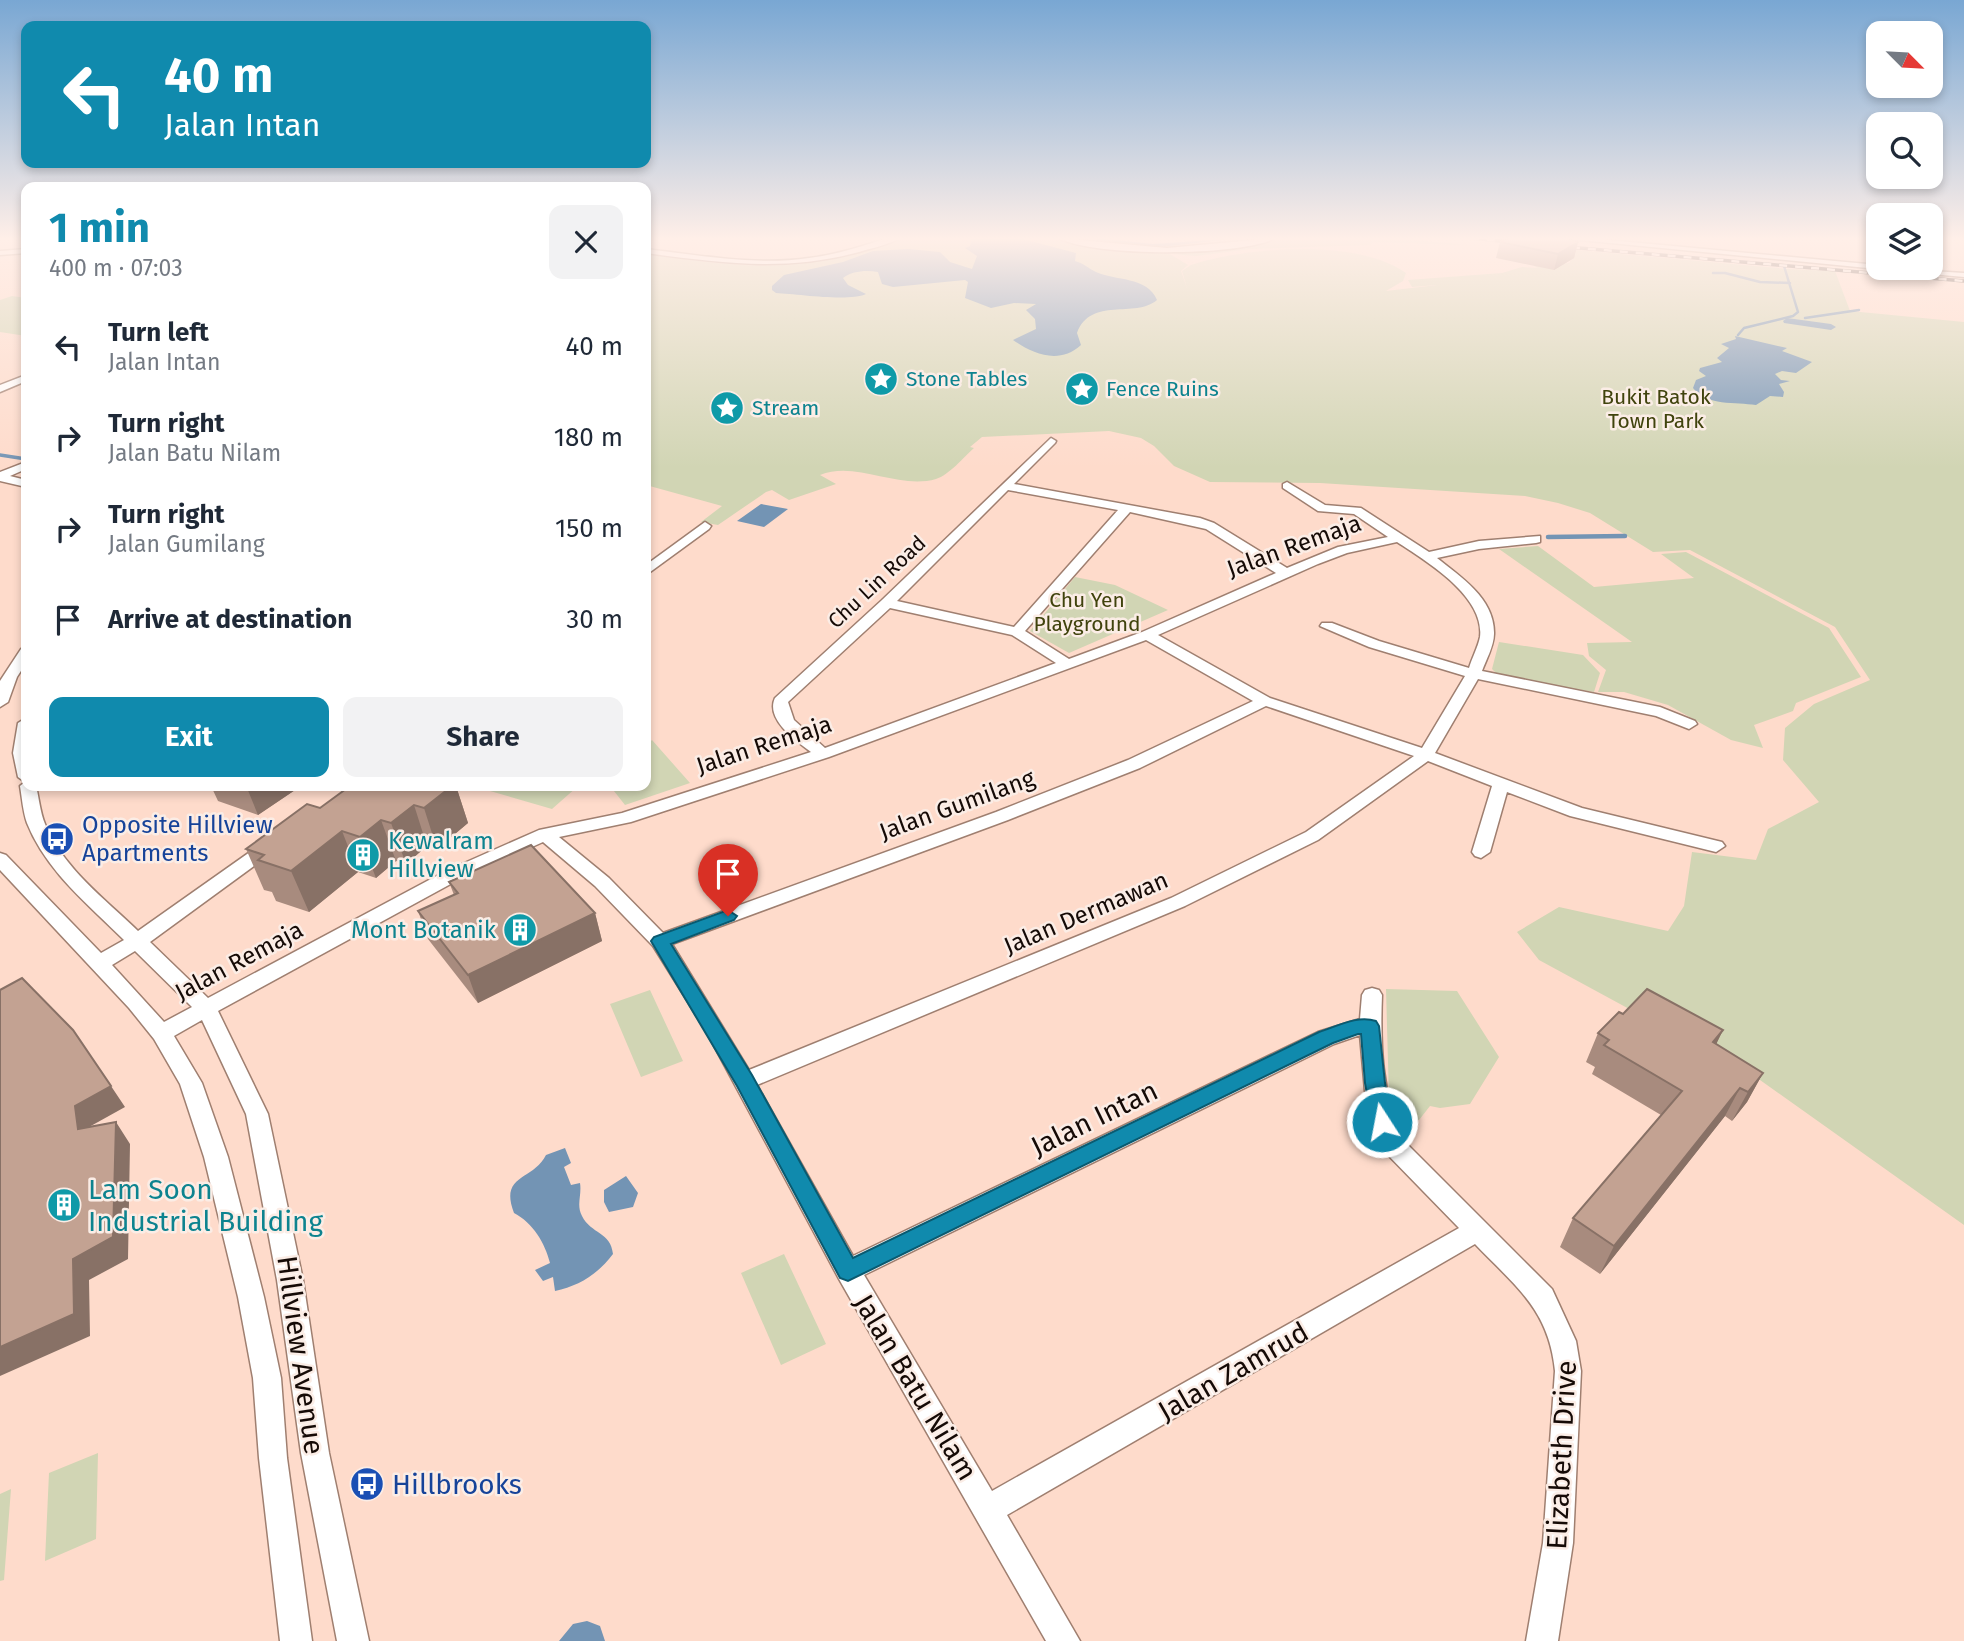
<!DOCTYPE html>
<html lang="en">
<head>
<meta charset="utf-8">
<style>
	body { margin:0; font-family:"Fira Sans",sans-serif; background:#f2f2f3; color:#1f2937; height:100vh; display:flex; flex-direction:column; font-size:26px; white-space:nowrap }
	* { box-sizing:border-box; margin:0 }
	p { font-size:23px; color:#747a83 }
	.icon { flex:none; width:38px; height:38px; fill:none; stroke:currentColor; stroke-width:2; stroke-linecap:round; stroke-linejoin:round }
	.map { position:relative; flex:1; overflow:hidden }
	.sheet { position:absolute; left:21px; top:182px; width:630px; height:609px; display:flex; flex-direction:column; background:#fff; border-radius:14px; box-shadow:0 4px 10px #0003 }
	.sheet>* { flex:none }
	.top-card { position:absolute; left:21px; top:21px; width:630px; height:147px; border-radius:14px; box-shadow:0 4px 10px #0003; background:#108aad; color:#fff; overflow:hidden }
	.needle { width:46px; rotate:114deg }
	.tools { position:absolute; left:1866px; top:21px; display:grid; gap:14px }
	.tools a { display:grid; place-items:center; width:77px; height:77px; border-radius:14px; background:#fff; box-shadow:0 4px 10px #0003; font-size:35px }
	.pin { position:absolute; display:grid; place-items:center; width:60px; height:60px; color:#fff; margin:-72px -30px; border-radius:50% 50% 50% 0; rotate:-45deg; box-shadow:0 0 7px #0007 }
	.pin .icon { rotate:45deg }
	.me { position:absolute; width:77px; margin:-38px; rotate:349deg; stroke-linejoin:round; filter:drop-shadow(0 0 5px #0008) }
	.turn { display:flex; align-items:center; gap:24px; height:147px; padding:0 28px; font-size:32px }
	.turn .icon { width:91px; height:91px; stroke-width:2.5 }
	.turn b { display:block; font-size:49px; line-height:60px }
	.round { display:grid; place-items:center; flex:none; width:74px; height:74px; border-radius:14px; background:#f2f2f3 }
	.headline { display:flex; align-items:center; justify-content:space-between; height:119px; padding:0 28px }
	h1 { font-size:42px; font-weight:700; line-height:52px; color:#108aad }
	.button { display:flex; gap:14px; margin-top:auto; padding:14px 28px }
	.button a { flex:1; height:80px; border-radius:14px; background:#108aad; color:#fff; font-size:28px; font-weight:700; line-height:80px; text-align:center }
	.button a+a { background:#f2f2f3; color:#1f2937 }
	ul { padding:0; list-style:none }
	li { display:flex; align-items:center; gap:21px; height:91px; padding:0 28px }
	li div { flex:1 }
	li b { display:block; font-size:26px }
	li em { font-style:normal }
	.map>svg:first-child { display:block }
	.green { fill:#d1d5b4 }
	.water { fill:#7394b4 }
	.lines { fill:none; stroke-linecap:round; stroke-linejoin:round }
	.stream-far2 { stroke:#7394b4; stroke-width:2.5 }
	.stream-far1 { stroke:#7394b4; stroke-width:3.5 }
	.stream { stroke:#7394b4; stroke-width:4.5 }
	.canal { fill:#7394b4; fill-rule:evenodd }
	.minor-casing { stroke:#9f7f70; stroke-width:3 }
	.minor { fill:#fff; fill-rule:evenodd }
	.rail-casing { stroke:#483831; stroke-width:3.5 }
	.rail { stroke:#fbede6; stroke-width:2.5; stroke-dasharray:8; stroke-linecap:butt }
	.wall { fill:#a88b7e }
	.shaded-wall { fill:#887166 }
	.building { fill:#c3a292; stroke:#887166; stroke-width:2 }
	.route { fill:#108aad; stroke:#0a5a70; stroke-width:2 }
	.labels { text-anchor:middle; stroke-width:5; stroke-linejoin:round; paint-order:stroke }
	.far-culture-label { font-size:21px; fill:#0d838f; stroke:#fbede6; text-anchor:start }
	.far-park-label { font-size:21px; fill:#40430d; stroke:#fbede6 }
	.far-street-label { font-size:21px; fill:#150a06; stroke:#fbede6 }
	.street-label { font-size:24px; fill:#150a06; stroke:#fbede6 }
	.transit-label { font-size:24px; fill:#164399; stroke:#fbede6; text-anchor:start }
	.culture-label { font-size:24px; fill:#0d838f; stroke:#fbede6; text-anchor:start }
	.near-street-label { font-size:28px; fill:#150a06; stroke:#fbede6 }
	.near-culture-label { font-size:28px; fill:#0d838f; stroke:#fbede6; text-anchor:start }
	.near-transit-label { font-size:28px; fill:#164399; stroke:#fbede6; text-anchor:start }
</style>
</head>
<body>
<div class="map">
<svg width="1964" height="1641" viewBox="0 0 1964 1641">
	<rect width="100%" height="100%" fill="#fedbcb"/>
	<!-- green -->
	<path class="green" d="M904,238H1055L1110,250L1168,253L1188,265L1181,271L1187,288L1182,271L1191,265C1246,247 1357,238 1406,273L1403,281L1386,291L1437,285L1412,287L1408,280L1502,273L1522,267L1538,268L1534,266L1569,263L1572,258L1565,249L1787,269L1835,271L1850,311L1964,322V1225L1760,1080L1539,960L1517,932L1559,907L1668,931L1684,906L1692,852L1756,860L1768,829L1819,802L1783,760L1785,728L1814,704L1870,680L1835,627L1690,550L1653,552L1590,513L1558,503L1525,496L1320,483L1210,482L1174,466L1154,446L1141,438L1109,431L982,437L970,447L974,448C964,457 949,475 936,479C898,490 856,460 820,475L836,484L789,500L772,490L766,492L718,525L701,522L722,506L646,485V254C701,261 756,271 811,262C843,258 874,247 904,238Z
		M1285,238H1396L1466,245L1373,242L1370,245L1250,249L1196,256L1173,254Z
		M12,296L26,298V336L0,332V300Z
		M1538,546L1594,587L1694,578L1661,554L1686,552L1829,628L1861,677L1796,703L1793,711L1754,725L1763,748L1731,740L1668,705L1624,692H1598L1606,670L1589,656L1587,643L1632,642L1499,549Z
		M1075,577L1115,585L1168,610L1069,653L1030,631Z
		M1499,642L1583,655L1600,673L1594,692L1499,676L1492,669Z
		M652,740L690,783L625,805L610,786H646V746Z
		M496,786H571L577,787L552,809L490,791Z
		M1386,989L1457,991L1499,1057L1470,1104L1440,1108L1430,1106L1419,1120L1394,1123L1389,1098Z
		M650,990L683,1061L641,1077L610,1004Z
		M784,1254L826,1344L781,1365L741,1273Z
		M98,1453L96,1539L45,1561L49,1473Z
		M11,1489L4,1580L0,1581V1494Z"/>
	<!-- water -->
	<path class="water" d="M967,238H1019L1076,253L1075,261C1083,263 1088,268 1096,272C1115,281 1147,276 1157,300C1135,319 1091,296 1077,333L1081,345C1059,365 1033,354 1013,340L1036,329L1035,319L1026,310L1036,304L1014,303L991,308L965,298L968,282L965,280L893,287L882,284L878,272C866,270 852,271 843,278L848,285L866,294C848,302 798,294 776,293L772,290V286L784,275L843,262L873,251L908,249L940,252L950,262L972,269L977,256L965,248L970,246L971,240Z
		M1735,336L1787,348L1782,351L1812,362L1796,373L1782,371L1775,374L1781,380L1790,381L1779,384L1784,392L1783,397L1770,396L1756,405C1736,402 1706,406 1693,388L1696,380L1706,376L1699,371L1700,368L1722,362L1717,358L1729,348L1721,344L1736,339Z
		M761,504L788,509L764,527L737,521Z
		M565,1148L571,1163L564,1167L571,1185L580,1183C582,1195 576,1205 582,1216C591,1234 611,1232 613,1254C598,1274 579,1286 555,1291L553,1277L543,1281L535,1270L550,1263C545,1243 533,1223 514,1213C499,1174 533,1181 546,1155Z
		M626,1176L638,1193L633,1207L609,1212L604,1202V1190Z
		M587,1621L600,1626L605,1641H559L573,1624Z"/>
	<g class="lines">
		<!-- stream-far2 -->
		<path class="stream-far2" d="M1713,273H1725L1760,282L1790,283
			M1805,318L1859,310
			M1738,335L1744,328L1793,316L1798,312L1784,266"/>
		<!-- stream-far1 -->
		<path class="stream-far1" d="M0,455L26,459"/>
		<!-- stream -->
		<path class="stream" d="M1548,537L1625,536"/>
		<!-- canal -->
		<path class="canal" d="M1096,238L1153,244L1239,238L1153,248L1099,242Z
			M1787,318L1831,324L1836,327L1831,330L1784,323L1783,321Z"/>
		<!-- minor casing -->
		<g class="minor-casing">
			<path id="minor" d="M888,238H900C888,245 872,248 859,252C787,272 719,263 646,253V249C700,255 755,266 809,258C836,255 862,246 888,238Z
				M1058,238L1167,248L1276,238C1240,257 1094,257 1058,238Z
				M1559,238H1587L1878,265V268H1881L1878,269Z
				M26,249V253L0,255V251Z
				M1884,268L1964,273V277L1888,270Z
				M26,375V381L0,392V385Z
				M1051,438L1056,441L1055,443L1014,484L1200,518L1214,523L1287,568L1338,547L1388,537L1354,514L1318,511L1283,488V484L1287,482L1325,505L1361,508L1429,552L1479,541L1540,536V542L1536,543L1479,549L1437,558C1461,577 1495,599 1494,634C1494,646 1486,660 1482,671L1660,707L1695,721L1697,724L1689,729L1656,716L1478,679L1435,753L1582,808L1722,842L1725,846L1716,852L1570,816L1507,792L1490,852L1481,858L1475,856L1472,852L1492,786L1428,761L1318,840L1185,906L757,1085L853,1256L1318,1032L1360,1019L1362,995L1365,990L1372,988L1379,990L1382,995C1380,1045 1382,1093 1402,1139L1552,1289L1576,1341L1581,1371L1573,1543L1558,1641H1526L1543,1543L1555,1371C1549,1309 1515,1286 1475,1244L1007,1515L1080,1641H1046L839,1279L706,1031L653,946L595,886L543,842L458,880L218,1011L268,1114L303,1280L329,1453L369,1641H337L301,1453L277,1280L246,1114L202,1020L174,1036L202,1083L228,1157L264,1297L281,1378L287,1458L312,1641H280L259,1458L253,1378L238,1297L204,1157L180,1084L154,1039L129,1008L0,870V853L6,855L101,953L124,940C89,905 46,871 27,823C23,812 22,798 20,786L25,782L18,777L13,753L18,723L26,718V786H36C39,798 40,812 45,824C63,868 105,899 138,931L264,842H276L279,846L276,850L150,942L208,998L444,872L539,830L622,813L811,752C796,741 765,719 775,698L882,600ZM1008,490L1118,510L1014,627L897,601ZM1130,512L1206,529L1276,573L1142,632L1069,659L1025,631ZM1397,542C1426,561 1485,596 1480,637C1478,647 1472,658 1469,668L1379,641L1332,623H1322L1320,626L1369,647L1465,676L1422,748L1270,698L1158,635L1318,564L1347,553ZM890,608L1012,635L1056,663L825,748L794,720L788,702ZM1146,640L1253,701L1128,760L996,812L663,933L609,878L559,837L631,822L829,757ZM1266,706L1414,756L1306,832L1171,898L749,1070L672,944L1008,820L1140,768ZM135,951L192,1007L164,1022L112,965ZM1360,1035L1365,1091L1374,1127L1385,1152L1459,1228L992,1491L864,1275L1334,1044Z
				M26,462V469L10,476L26,480V487L0,481V472Z
				M705,522L711,526L709,529L646,575V565Z
				M26,648V663L17,677L8,702L0,707V681L21,649Z"/>
		</g>
		<!-- minor -->
		<use href="#minor" class="minor"/>
		<!-- rail casing -->
		<g class="rail-casing">
			<path id="rail" d="M1471,238L1521,243
				M1556,246L1964,281"/>
		</g>
		<!-- rail -->
		<use href="#rail" class="rail"/>
	</g>
	<!-- wall -->
	<path class="wall" d="M1500,242H1578L1574,258L1554,270L1496,258Z
		M211,786H301L258,815L218,801Z
		M341,786H456L468,823L437,849L427,846L406,864L396,861L376,878L358,872L309,912L276,901L272,892L264,890L246,849L320,808L343,791Z
		M449,882L595,913L602,941L478,1003L428,939L418,911L454,895Z
		M1723,1030L1716,1044L1763,1073L1747,1102L1732,1121L1725,1116L1600,1274L1560,1247L1573,1218L1661,1115L1592,1074L1595,1067L1586,1062L1598,1033Z"/>
	<!-- shaded-wall -->
	<path class="shaded-wall" d="M1578,242L1574,258L1554,270L1558,254Z
		M250,786H301L258,815L247,788Z
		M452,786H456L468,823L437,849L424,808Z
		M414,805L427,846L406,864L391,823Z
		M381,820L396,861L376,878L360,837Z
		M342,831L358,872L309,912L291,871Z
		M595,913L602,941L478,1003L468,975Z
		M1723,1030L1709,1059L1713,1042Z
		M1763,1073L1747,1102L1732,1121L1748,1092Z
		M111,1086L125,1107L89,1127L78,1129L75,1106Z
		M1740,1088L1725,1116L1600,1274L1614,1246Z
		M116,1122L130,1144L128,1259L89,1280L90,1336L0,1376V1347L73,1259Z"/>
	<!-- building -->
	<path class="building" d="M1509,238H1567L1578,242L1558,254L1500,242Z
		M350,786H452L424,808L414,805L391,823L381,820L360,837L342,831L291,871L258,860L264,855L246,849L307,804L320,808Z
		M531,845L595,913L468,975L418,911L458,893L449,882Z
		M22,978L73,1030L111,1086L75,1106L78,1129L116,1122L113,1237L73,1259L74,1314L0,1347V990Z
		M1647,989L1723,1030L1713,1042L1763,1073L1748,1092L1740,1088L1614,1246L1573,1218L1682,1091L1604,1045L1609,1040L1598,1033L1619,1012L1623,1014Z"/>
	<!-- sky -->
	<linearGradient id="sky" x2="0" y2="1"><stop stop-color="#79a7d3"/><stop offset="0.51" stop-color="#ffefe8"/><stop offset="1" stop-color="#ffefe8" stop-opacity="0"/></linearGradient>
	<rect width="1964" height="468" fill="url(#sky)"/>
	<!-- route -->
	<path class="route" d="M728,910L737,916L734,920L671,944L752,1075L853,1258L1319,1032C1338,1026 1357,1015 1376,1021L1379,1026L1385,1083L1393,1122L1390,1128L1382,1131L1375,1128L1372,1122L1365,1083L1361,1034H1358L1333,1043L848,1281L840,1278L737,1086L651,941L654,937Z"/>
	<!-- icons -->
	<defs>
		<g id="sight-disc" transform="scale(1.75)"><circle r="9.5" fill="#0f9aa8" stroke="#fbede6"/><path d="M0-6L1.8-2.2L6-1.7L2.9 1.2L3.7 5.4L0 3.3L-3.7 5.4L-2.9 1.2L-6-1.7L-1.8-2.2Z" fill="#fff"/></g>
		<g id="bus-disc" transform="scale(1.75)"><circle r="9.5" fill="#1a4fb4" stroke="#fbede6"/><path d="M-5-6H5V4H4V6H2V4H-2V6H-4V4H-5ZM-3.5-4V0h7V-4ZM-3.5 1.2v1.5H-2V1.2ZM2 1.2v1.5H3.5V1.2Z" fill="#fff"/></g>
		<g id="building-disc" transform="scale(1.75)"><circle r="9.5" fill="#0f9aa8" stroke="#fbede6"/><path d="M-4-6H4V6H1V3H-1V6H-4ZM-2.5-4.3h1.7v1.8h-1.7ZM.8-4.3h1.7v1.8H.8ZM-2.5-1h1.7V.8h-1.7ZM.8-1h1.7V.8H.8Z" fill="#fff"/></g>
	</defs>
	<g fill-rule="evenodd">
		<use href="#sight-disc" x="881" y="379"/>
		<use href="#sight-disc" x="1082" y="389"/>
		<use href="#sight-disc" x="727" y="408"/>
		<use href="#bus-disc" x="57" y="839"/>
		<use href="#building-disc" x="363" y="855"/>
		<use href="#building-disc" x="520" y="930"/>
		<use href="#building-disc" x="64" y="1205"/>
		<use href="#bus-disc" x="367" y="1484"/>
	</g>
	<g class="labels">
		<!-- far-culture labels -->
		<g class="far-culture-label">
			<text x="906" y="386">Stone Tables</text>
			<text x="1106" y="396">Fence Ruins</text>
			<text x="752" y="415">Stream</text>
		</g>
		<!-- far-park labels -->
		<g class="far-park-label">
			<text x="1656" y="404">Bukit Batok<tspan x="1656" dy="24">Town Park</tspan></text>
			<text x="1087" y="607">Chu Yen<tspan x="1087" dy="24">Playground</tspan></text>
		</g>
		<!-- far-street labels -->
		<g class="far-street-label">
			<text transform="translate(877 582) rotate(-43)" y="7">Chu Lin Road</text>
		</g>
		<!-- street labels -->
		<g class="street-label">
			<text transform="translate(1294 546) rotate(-20)" y="8">Jalan Remaja</text>
			<text transform="translate(764 745) rotate(-18)" y="8">Jalan Remaja</text>
			<text transform="translate(957 805) rotate(-20)" y="8">Jalan Gumilang</text>
			<text transform="translate(1086 913) rotate(-23)" y="8">Jalan Dermawan</text>
			<text transform="translate(239 961) rotate(-28)" y="8">Jalan Remaja</text>
		</g>
		<!-- transit labels -->
		<g class="transit-label">
			<text x="82" y="833">Opposite Hillview<tspan x="82" dy="28">Apartments</tspan></text>
		</g>
		<!-- culture labels -->
		<g class="culture-label">
			<text x="388" y="849">Kewalram<tspan x="388" dy="28">Hillview</tspan></text>
			<text x="496" y="938" text-anchor="end">Mont Botanik</text>
		</g>
		<!-- near-street labels -->
		<g class="near-street-label">
			<text transform="translate(1094 1118) rotate(-26)" y="10">Jalan Intan</text>
			<text transform="translate(301 1355) rotate(82)" y="10">Hillview Avenue</text>
			<text transform="translate(1233 1371) rotate(-30)" y="10">Jalan Zamrud</text>
			<text transform="translate(916 1387) rotate(59)" y="10">Jalan Batu Nilam</text>
			<text transform="translate(1561 1455) rotate(-87)" y="10">Elizabeth Drive</text>
		</g>
		<!-- near-culture labels -->
		<g class="near-culture-label">
			<text x="88" y="1199">Lam Soon<tspan x="88" dy="32">Industrial Building</tspan></text>
		</g>
		<!-- near-transit labels -->
		<g class="near-transit-label">
			<text x="392" y="1494">Hillbrooks</text>
		</g>
	</g>
</svg>
<div class="tools">
<a><svg class="needle" viewBox="-14 -14 28 28"><path d="M0-13l5 13h-10z" fill="#e53935"/><path d="M0 13l5-13h-10z" fill="#747a83"/></svg></a>
<a><svg class="icon" aria-label="search" viewBox="0 0 24 24"><circle cx="10" cy="10" r="6"/><path d="M15 15l6 6"/></svg></a>
<a><svg class="icon" aria-label="layers" viewBox="0 0 24 24"><path d="M12 4l9 5-9 5-9-5zM3 14l9 5 9-5"/></svg></a>
</div>
<div class="pin" style="left:728px;top:916px;background:#d93025"><svg class="icon" aria-label="arrive" viewBox="0 0 24 24"><path d="M6 21V4h12l-3 4 3 4H6"/></svg></div>
<svg class="me" style="left:1382px;top:1122px" viewBox="-20 -20 40 40"><circle r="17" fill="#108aad" stroke="#fff" stroke-width="3"/><path d="M0-11L8 9 0 5-8 9z" fill="#fff"/></svg>
<div class="top-card">
<div class="turn"><svg class="icon" aria-label="left" viewBox="0 0 24 24"><path d="M17 20v-9H6M10 6l-5 5 5 5"/></svg><div><b>40 m</b>Jalan Intan</div></div>
</div>
<section class="sheet">
<div class="headline"><div><h1>1 min</h1><p>400 m · 07:03</p></div><a class="round"><svg class="icon" aria-label="close" viewBox="0 0 24 24"><path d="M6 6l12 12M18 6L6 18"/></svg></a></div>
<ul>
<li><svg class="icon" aria-label="left" viewBox="0 0 24 24"><path d="M17 20v-9H6M10 6l-5 5 5 5"/></svg><div><b>Turn left</b><p>Jalan Intan</p></div><em>40 m</em></li>
<li><svg class="icon" aria-label="right" viewBox="0 0 24 24"><path d="M7 20v-9h11M14 6l5 5-5 5"/></svg><div><b>Turn right</b><p>Jalan Batu Nilam</p></div><em>180 m</em></li>
<li><svg class="icon" aria-label="right" viewBox="0 0 24 24"><path d="M7 20v-9h11M14 6l5 5-5 5"/></svg><div><b>Turn right</b><p>Jalan Gumilang</p></div><em>150 m</em></li>
<li><svg class="icon" aria-label="arrive" viewBox="0 0 24 24"><path d="M6 21V4h12l-3 4 3 4H6"/></svg><div><b>Arrive at destination</b></div><em>30 m</em></li>
</ul>
<div class="button"><a>Exit</a><a>Share</a></div>
</section>
</div>
</body>
</html>
